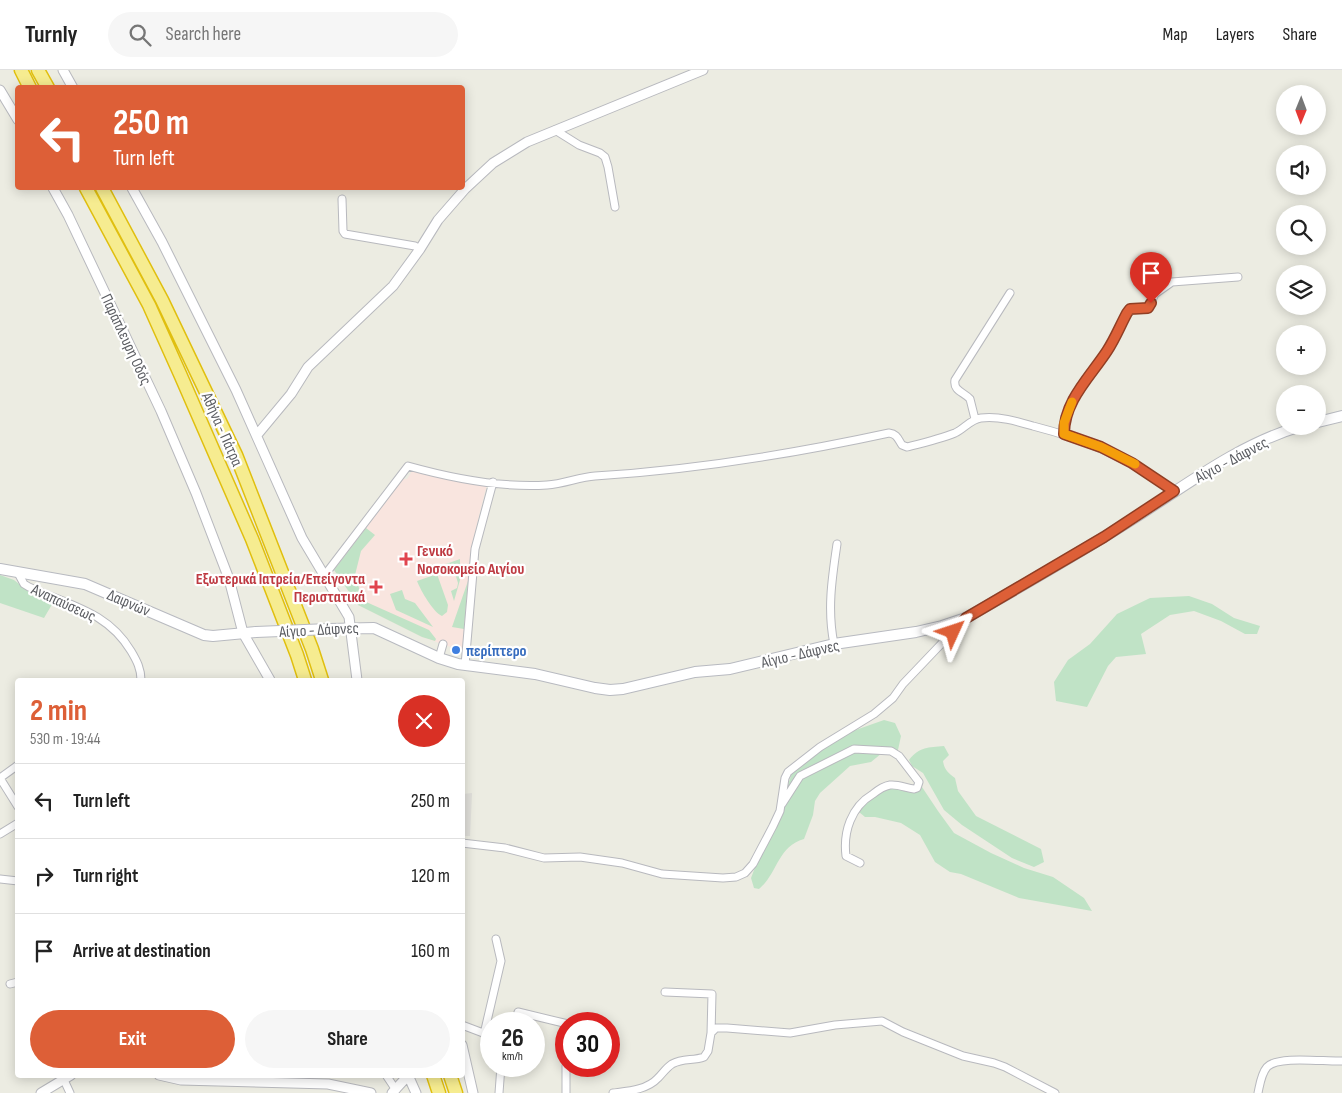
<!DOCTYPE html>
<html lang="en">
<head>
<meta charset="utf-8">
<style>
	body { margin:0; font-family:"Sofia Sans Condensed",sans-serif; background:#f6f6f6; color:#222; height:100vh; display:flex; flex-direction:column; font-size:19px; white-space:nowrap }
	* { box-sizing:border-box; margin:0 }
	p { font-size:16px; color:#767676 }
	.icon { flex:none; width:28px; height:28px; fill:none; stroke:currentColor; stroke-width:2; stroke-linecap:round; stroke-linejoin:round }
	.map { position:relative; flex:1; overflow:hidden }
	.drawer { position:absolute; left:15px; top:608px; width:450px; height:400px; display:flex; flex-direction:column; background:#fff; border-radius:5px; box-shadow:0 2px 12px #0003 }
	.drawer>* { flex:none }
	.guide { position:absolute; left:15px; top:15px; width:450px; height:105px; border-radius:5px; box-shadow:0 2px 12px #0003; background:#dd5f37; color:#fff; overflow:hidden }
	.needle { width:32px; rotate:181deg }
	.buttons { position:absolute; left:1276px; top:15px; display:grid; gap:10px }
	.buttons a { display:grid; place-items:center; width:50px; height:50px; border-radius:50%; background:#fff; box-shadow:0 2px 12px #0003; font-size:25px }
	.speed { position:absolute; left:480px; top:942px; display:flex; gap:10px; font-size:25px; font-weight:700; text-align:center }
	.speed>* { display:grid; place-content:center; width:65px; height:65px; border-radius:50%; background:#fff; box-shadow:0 2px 12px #0003; line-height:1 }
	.speed small { font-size:12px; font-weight:400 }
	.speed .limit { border:8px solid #d22; background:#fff; color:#111 }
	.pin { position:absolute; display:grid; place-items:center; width:42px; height:42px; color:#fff; margin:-51px -21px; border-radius:50% 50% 50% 0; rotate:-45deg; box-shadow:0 0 5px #0007 }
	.pin .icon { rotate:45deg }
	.me { position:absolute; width:55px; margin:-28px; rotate:48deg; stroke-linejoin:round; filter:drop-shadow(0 0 4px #0008) }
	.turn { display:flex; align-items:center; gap:18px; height:105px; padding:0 15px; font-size:22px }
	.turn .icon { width:65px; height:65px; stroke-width:2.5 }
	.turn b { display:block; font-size:35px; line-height:42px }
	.round { display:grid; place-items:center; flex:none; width:52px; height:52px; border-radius:26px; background:#f6f6f6 }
	.summary { display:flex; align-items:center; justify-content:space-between; height:85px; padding:0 15px }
	h1 { font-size:30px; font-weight:700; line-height:38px; color:#dd5f37 }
	.button { display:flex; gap:10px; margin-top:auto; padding:10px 15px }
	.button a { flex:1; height:58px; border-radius:30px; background:#dd5f37; color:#fff; font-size:20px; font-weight:700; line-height:58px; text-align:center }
	.button a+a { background:#f6f6f6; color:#222 }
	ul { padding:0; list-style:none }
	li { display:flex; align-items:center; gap:15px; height:75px; padding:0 15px; border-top:1px solid #e0e0e0 }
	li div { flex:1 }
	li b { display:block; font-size:19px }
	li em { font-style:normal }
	header { display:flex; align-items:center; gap:30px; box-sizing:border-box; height:70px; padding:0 25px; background:#fff; border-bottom:1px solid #e0e0e0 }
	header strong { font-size:24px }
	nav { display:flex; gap:28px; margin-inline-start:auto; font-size:18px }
	.search { width:350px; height:45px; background:#f6f6f6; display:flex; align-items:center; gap:12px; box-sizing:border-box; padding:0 18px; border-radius:28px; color:#767676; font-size:19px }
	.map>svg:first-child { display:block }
	.industrial { fill:#e0dfda }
	.medical { fill:#f9e5df }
	.green { fill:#c0e3c6 }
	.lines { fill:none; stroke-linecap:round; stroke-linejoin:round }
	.minor-casing { stroke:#b8b9be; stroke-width:9 }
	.tertiary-casing { stroke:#b8b9be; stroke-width:11 }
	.secondary-casing { stroke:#b8bac0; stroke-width:12 }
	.motorway-casing { stroke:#e0bf0f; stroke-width:15 }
	.minor { stroke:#fff; stroke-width:7 }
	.tertiary { stroke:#fff; stroke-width:9 }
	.secondary { stroke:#fff; stroke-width:10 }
	.motorway { stroke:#f6ec90; stroke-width:12 }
	.secondary-bridge-casing { stroke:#b8bac0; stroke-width:12; stroke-linecap:butt }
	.secondary-bridge { stroke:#fff; stroke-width:10 }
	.route-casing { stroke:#903e24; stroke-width:12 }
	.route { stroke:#dd5f37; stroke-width:9 }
	.slow { stroke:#f59e0b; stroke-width:9 }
	.health-dot { fill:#e0444e; stroke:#fff; stroke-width:2 }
	.shop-dot { fill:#3f7fe0; stroke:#fff; stroke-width:2 }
	.labels { text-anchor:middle; stroke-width:4.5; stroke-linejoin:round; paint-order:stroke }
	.street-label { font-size:16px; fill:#5b5d62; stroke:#fff }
	.health-label { font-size:16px; font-weight:bold; fill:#be3a42; stroke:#fff; text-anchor:start }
	.shop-label { font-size:16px; font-weight:bold; fill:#366cbe; stroke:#fff; text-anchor:start }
</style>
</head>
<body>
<header>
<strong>Turnly</strong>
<div class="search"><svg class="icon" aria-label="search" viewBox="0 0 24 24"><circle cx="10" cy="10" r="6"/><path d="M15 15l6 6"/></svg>Search here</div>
<nav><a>Map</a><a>Layers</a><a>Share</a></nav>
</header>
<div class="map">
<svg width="1342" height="1023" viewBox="0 0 1342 1023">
	<rect width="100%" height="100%" fill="#ecece2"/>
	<!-- industrial -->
	<path class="industrial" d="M472,723L470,766H463V724Z"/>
	<!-- medical -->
	<path class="medical" d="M410,400L445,409L487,414L471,478L462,581L422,567L358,535L334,500L403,409H407L411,403Z"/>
	<!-- green -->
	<path class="green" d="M366,458L375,465L361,481L355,505L356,510L364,531L429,560L436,569L435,571L422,567L358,535L334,500Z
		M460,489V510L454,531L451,521L457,518L458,513L453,497L437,502L435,498Z
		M437,504L448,535L447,542L442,546C433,542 421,521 417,511Z
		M0,505L14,510L28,521L54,531L44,548L0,533Z
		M468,511L464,559L452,557Z
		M402,520L405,529L415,533L433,557L396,540L390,524Z
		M1189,526L1212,534L1234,548L1260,556L1257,564H1245L1221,551L1194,541L1170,545L1141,564L1146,584L1116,587L1108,596L1087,637L1056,631L1054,612L1068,590L1090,574L1117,544L1150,528Z
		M884,650L895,653L901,666L898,680L882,683L871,692L850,696L820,723L815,731L813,745L804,769C777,777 778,803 759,819L754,818L751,808L756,795L782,746L786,721L792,703L807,689L850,662Z
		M944,676L949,685L943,691C944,699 948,703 955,708L958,721L976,746L1041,779L1044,792L1034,797L1012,788L962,755L944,740L923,703L912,696L909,690C920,676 928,678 944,676Z
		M922,717L938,741L954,763L991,783L1024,798L1053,807L1084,828L1092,841L1019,828L961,804L950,802L935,792L920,765L901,753L875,747H865L859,742V739C868,731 881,717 893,718C900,718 910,725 916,722C919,720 920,718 922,717Z"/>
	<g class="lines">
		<!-- minor casing -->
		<g class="minor-casing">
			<path id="minor" d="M555,60L579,75L600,83L605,87L608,97L615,137
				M342,129L343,161L345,164L415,176L420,179
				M975,349L970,329C964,322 953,321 955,310L1010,223
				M1064,364C1065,327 1093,306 1110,276C1117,264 1121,250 1130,239L1148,238L1155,224L1172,212L1238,207
				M18,503L24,514L29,517C68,535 107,541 131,581C137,591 141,599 141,610
				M324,506L408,396C451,408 502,418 547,415C564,414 579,407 595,406C694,400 792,384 889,363C897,364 898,369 902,375L907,377C923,373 940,369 955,363C964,359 971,349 981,348C999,346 1016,351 1033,356C1088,370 1128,388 1174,421
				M834,574C827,540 832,508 837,474
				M439,588L443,574
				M465,595L475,479L493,412
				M0,708L18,737
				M0,708L18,695
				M782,734L800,706L854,679L891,681L899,686L919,712L917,718L914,719C906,718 898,714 890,715C884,716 878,720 873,724C851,737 843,762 846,786L860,793
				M0,764L18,753
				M462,773L505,778L544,788L580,787L622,793L662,804L723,808L736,807L745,803L753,794L773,756L780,741L785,708L788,702L820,677L874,644L893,628L903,614L965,549
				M0,809L18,811
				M10,914L18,912
				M665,922L712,924L711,964
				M518,942L568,954
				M462,955L491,966
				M484,964L501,891L496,869
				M386,1005L396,1020
				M64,1010L70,1023
				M499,1023L501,996
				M566,1023V996
				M613,1023C628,1021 647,1020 658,1008C663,1003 666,998 672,994C683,988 693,991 704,987L708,981L711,963L716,958H727L790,963L835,955L882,951L903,962L963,986L994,993L1005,997L1055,1023
				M1258,1023C1260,1014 1261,1004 1267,997C1278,985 1326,992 1342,991"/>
		</g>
		<!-- tertiary casing -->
		<g class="tertiary-casing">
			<path id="tertiary" d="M63,0L73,18
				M0,20L18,50
				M53,118L68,145L161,341L196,423L229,509L243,563L270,610
				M132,118L162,172L236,320L302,468L349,547L357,610
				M257,365L291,324L308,297L393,216L420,179L438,150L465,119L493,93L527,72L703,0
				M462,975L473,1023
				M159,1005L181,1010L328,1014L371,1023
				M408,1005L416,1023
				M41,1023L71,1005
				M392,1023L404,1010L409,1007"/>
		</g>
		<!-- secondary casing -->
		<g class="secondary-casing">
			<path id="secondary" d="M1318,352L1342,346
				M0,499L85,514L204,565L213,566L256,562
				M329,559L374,558L439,588L458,594L535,604L595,618L610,620L623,619L695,602L730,599L834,574L916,562L942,556L966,548C1023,515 1080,483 1136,447C1189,413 1240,374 1301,356"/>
		</g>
		<!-- motorway casing -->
		<g class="motorway-casing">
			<path id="motorway" d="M21,0L30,18
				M38,0L48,18
				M86,118L149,235L180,304L252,469L297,585L305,610
				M102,118L162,230L236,385L312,579L322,610
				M433,1005L439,1023
				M450,1005L456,1023"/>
		</g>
		<!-- minor -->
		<use href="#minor" class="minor"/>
		<!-- tertiary -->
		<use href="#tertiary" class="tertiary"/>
		<!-- secondary -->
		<use href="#secondary" class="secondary"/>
		<!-- motorway -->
		<use href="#motorway" class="motorway"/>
		<!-- secondary-bridge casing -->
		<g class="secondary-bridge-casing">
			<path id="secondary-bridge" d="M256,562L329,559"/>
		</g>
		<!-- secondary-bridge -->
		<use href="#secondary-bridge" class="secondary-bridge"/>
	</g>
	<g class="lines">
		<!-- route casing -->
		<g class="route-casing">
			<path id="route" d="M953,562L966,548L1104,467L1174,421L1132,393L1101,377L1064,364C1064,331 1090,307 1107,281C1115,269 1120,256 1127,243L1130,239L1148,238L1151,233"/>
		</g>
		<!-- route -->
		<use href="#route" class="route"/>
		<!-- slow -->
		<path class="slow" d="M1072,332L1064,353V364L1101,377L1135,394"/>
	</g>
	<!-- markers -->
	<g class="health-dot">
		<path d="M403.5 481.5h5v5h5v5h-5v5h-5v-5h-5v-5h5z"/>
		<path d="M373.5 509.5h5v5h5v5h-5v5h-5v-5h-5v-5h5z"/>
	</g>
	<circle class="shop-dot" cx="456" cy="580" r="5"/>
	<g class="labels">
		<!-- street labels -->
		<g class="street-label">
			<text transform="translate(127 269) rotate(65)" y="6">Παράπλευρη Οδός</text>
			<text transform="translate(223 359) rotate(66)" y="6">Αθήνα - Πάτρα</text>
			<text transform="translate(1231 389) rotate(-28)" y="6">Αίγιο - Δάφνες</text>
			<text transform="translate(64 532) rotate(25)" y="6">Αναπαύσεως</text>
			<text transform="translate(129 532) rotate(23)" y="6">Δαφνών</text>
			<text transform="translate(319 559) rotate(-3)" y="6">Αίγιο - Δάφνες</text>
			<text transform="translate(800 583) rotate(-13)" y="6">Αίγιο - Δάφνες</text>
		</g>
		<!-- health labels -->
		<g class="health-label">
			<text x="417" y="486">Γενικό<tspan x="417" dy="18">Νοσοκομείο Αιγίου</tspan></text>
			<text x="365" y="514" text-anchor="end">Εξωτερικά Ιατρεία/Επείγοντα<tspan x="365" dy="18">Περιστατικά</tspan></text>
		</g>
		<!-- shop labels -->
		<g class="shop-label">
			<text x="466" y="586">περίπτερο</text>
		</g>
	</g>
</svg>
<div class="buttons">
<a><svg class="needle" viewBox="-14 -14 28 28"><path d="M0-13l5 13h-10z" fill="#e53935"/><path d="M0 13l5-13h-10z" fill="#767676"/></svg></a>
<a><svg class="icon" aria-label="sound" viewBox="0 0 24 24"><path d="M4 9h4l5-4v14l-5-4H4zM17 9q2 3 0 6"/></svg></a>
<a><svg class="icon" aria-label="search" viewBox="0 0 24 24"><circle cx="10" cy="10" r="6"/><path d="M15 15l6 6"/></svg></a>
<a><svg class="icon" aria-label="layers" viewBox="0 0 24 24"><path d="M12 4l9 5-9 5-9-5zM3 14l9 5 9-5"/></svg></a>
<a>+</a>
<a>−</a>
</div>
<div class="speed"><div>26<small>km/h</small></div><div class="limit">30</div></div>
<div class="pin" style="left:1151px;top:233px;background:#d93025"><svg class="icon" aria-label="arrive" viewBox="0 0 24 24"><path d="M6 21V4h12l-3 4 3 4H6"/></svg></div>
<svg class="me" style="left:953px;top:562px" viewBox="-20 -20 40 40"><path d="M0-17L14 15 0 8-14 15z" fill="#dd5f37" stroke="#fff" stroke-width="4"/></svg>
<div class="guide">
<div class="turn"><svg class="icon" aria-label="left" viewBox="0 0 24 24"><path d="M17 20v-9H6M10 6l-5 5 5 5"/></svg><div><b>250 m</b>Turn left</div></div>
</div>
<section class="drawer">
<div class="summary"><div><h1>2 min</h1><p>530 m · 19:44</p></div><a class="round" style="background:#d93025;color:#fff"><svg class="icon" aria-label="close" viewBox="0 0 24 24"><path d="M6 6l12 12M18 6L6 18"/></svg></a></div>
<ul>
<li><svg class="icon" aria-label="left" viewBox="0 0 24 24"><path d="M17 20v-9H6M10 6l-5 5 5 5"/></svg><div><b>Turn left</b></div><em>250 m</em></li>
<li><svg class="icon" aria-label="right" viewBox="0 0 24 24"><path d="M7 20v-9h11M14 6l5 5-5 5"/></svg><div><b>Turn right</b></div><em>120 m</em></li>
<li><svg class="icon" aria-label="arrive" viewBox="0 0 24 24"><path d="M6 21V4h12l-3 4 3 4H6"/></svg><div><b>Arrive at destination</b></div><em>160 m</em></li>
</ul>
<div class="button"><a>Exit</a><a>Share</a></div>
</section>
</div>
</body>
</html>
